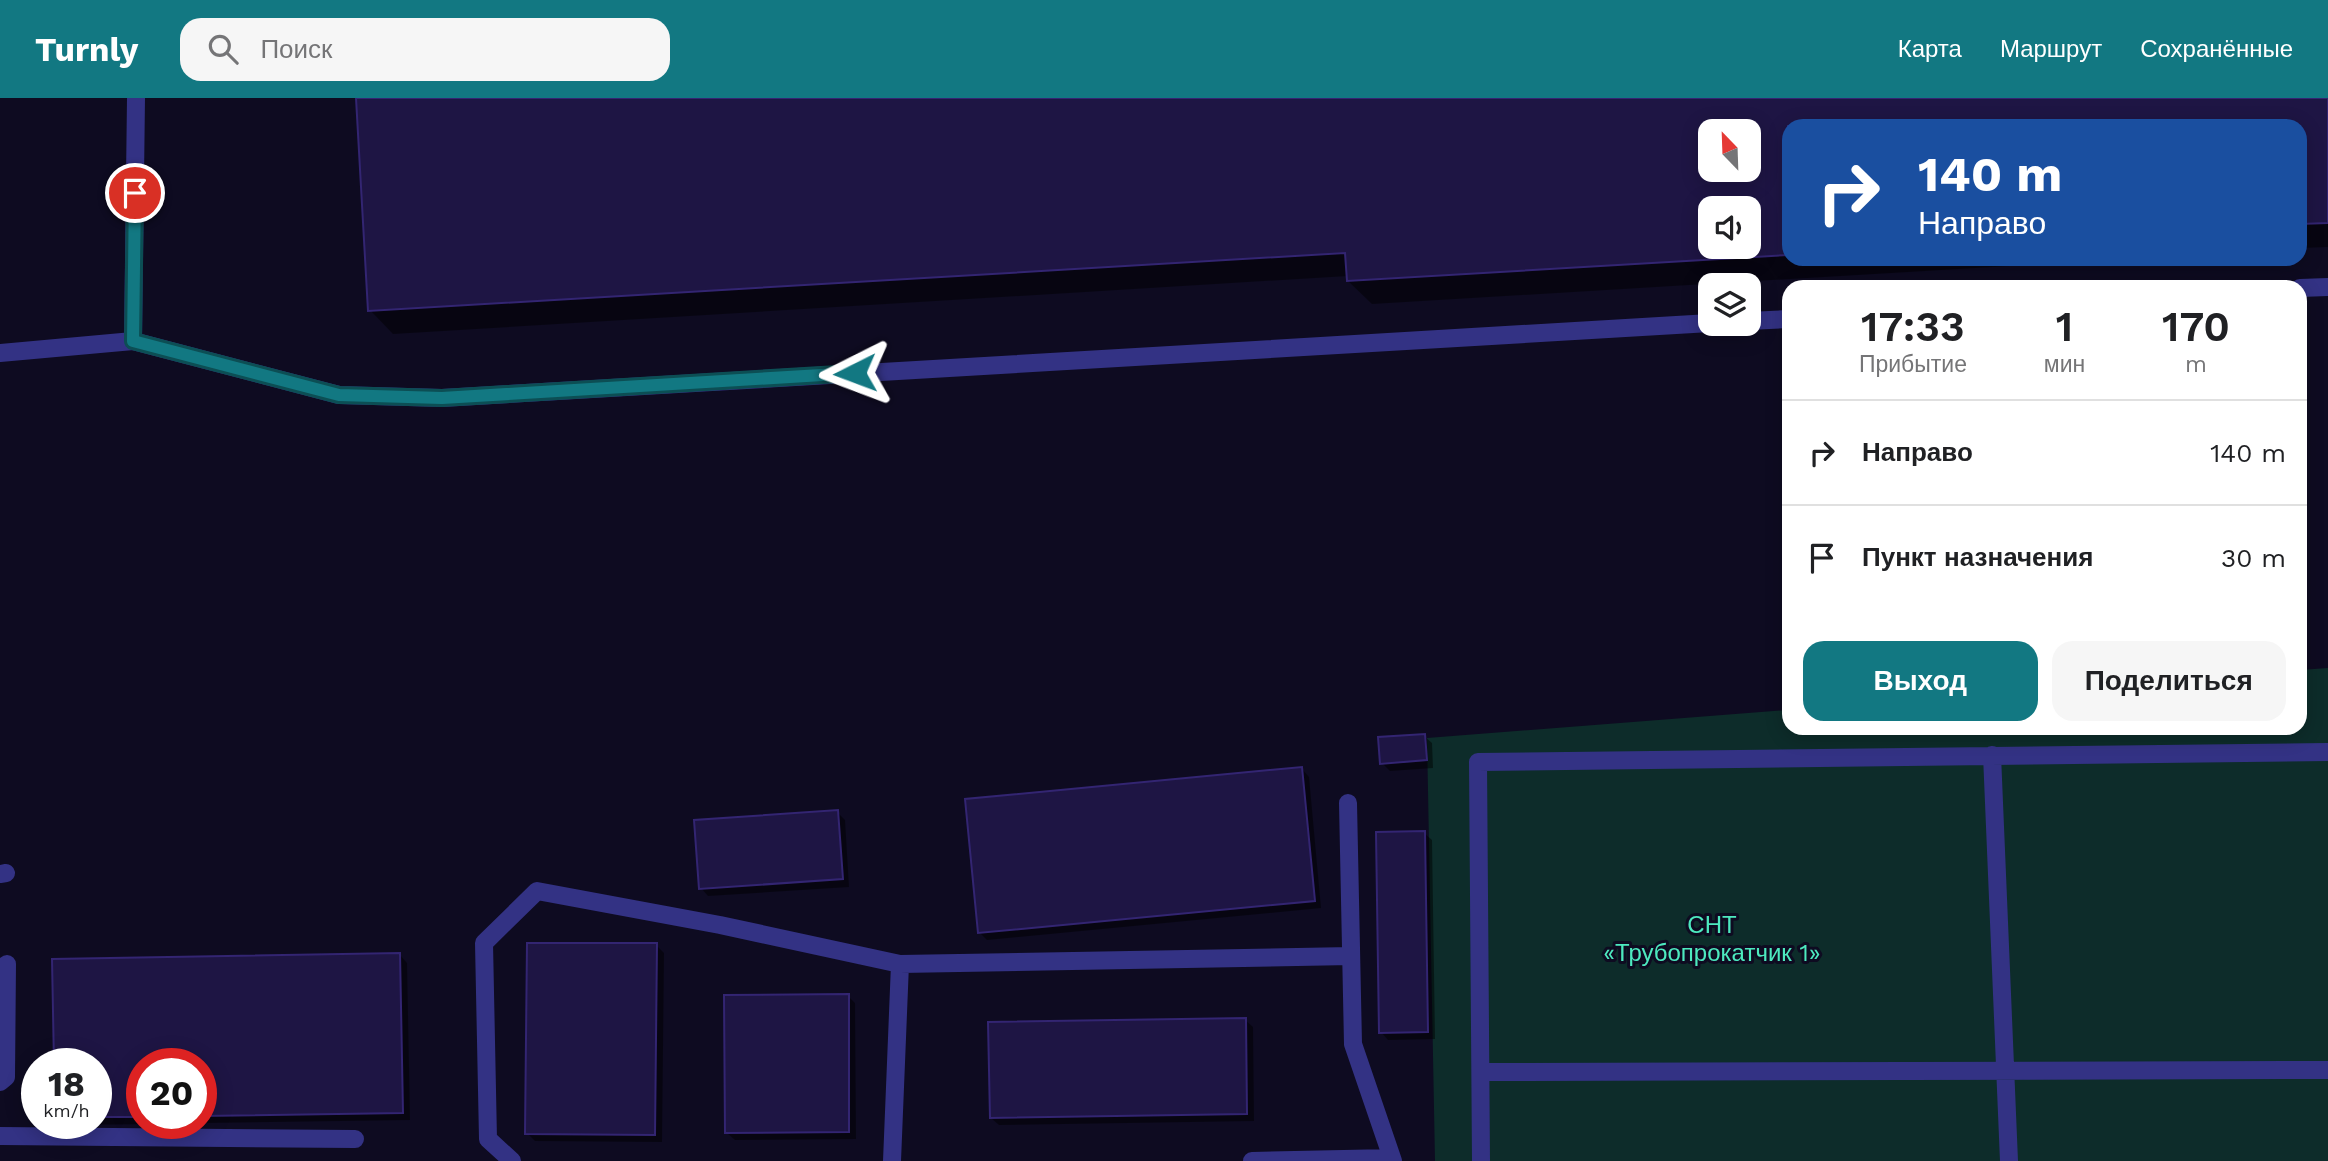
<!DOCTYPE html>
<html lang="ru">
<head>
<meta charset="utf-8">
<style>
	body { margin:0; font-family:"Work Sans",sans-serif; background:#f6f6f6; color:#202124; height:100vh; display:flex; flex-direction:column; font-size:26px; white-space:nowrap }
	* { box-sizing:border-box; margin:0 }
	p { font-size:23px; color:#757577 }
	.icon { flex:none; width:38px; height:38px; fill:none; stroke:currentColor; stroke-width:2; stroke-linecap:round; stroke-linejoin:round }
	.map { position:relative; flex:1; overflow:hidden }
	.panel { position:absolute; left:1782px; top:182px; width:525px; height:455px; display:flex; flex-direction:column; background:#fff; border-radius:21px; box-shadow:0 4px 18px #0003 }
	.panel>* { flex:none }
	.banner { position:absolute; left:1782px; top:21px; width:525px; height:147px; border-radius:21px; box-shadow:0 4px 18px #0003; background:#1a4fa0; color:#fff; overflow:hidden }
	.needle { width:46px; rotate:337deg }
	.tools { position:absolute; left:1698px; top:21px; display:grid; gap:14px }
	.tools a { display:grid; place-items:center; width:63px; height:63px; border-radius:14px; background:#fff; box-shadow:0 4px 18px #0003; font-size:35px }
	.speed { position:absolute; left:21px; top:950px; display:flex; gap:14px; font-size:35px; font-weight:700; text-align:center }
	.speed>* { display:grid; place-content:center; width:91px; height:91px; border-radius:50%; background:#fff; box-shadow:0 4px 18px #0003; line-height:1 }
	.speed small { font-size:18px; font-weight:400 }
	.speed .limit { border:10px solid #d22; background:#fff; color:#111 }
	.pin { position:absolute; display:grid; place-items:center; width:60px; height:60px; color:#fff; margin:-30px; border:4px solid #fff; border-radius:50%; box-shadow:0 2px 7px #0007 }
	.me { position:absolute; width:77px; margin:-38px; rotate:267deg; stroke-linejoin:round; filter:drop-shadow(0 0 5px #0008) }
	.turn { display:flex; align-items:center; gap:24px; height:147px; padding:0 21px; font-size:32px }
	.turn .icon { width:91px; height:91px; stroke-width:2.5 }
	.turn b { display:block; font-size:49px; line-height:60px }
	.eta { display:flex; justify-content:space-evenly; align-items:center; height:119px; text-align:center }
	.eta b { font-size:42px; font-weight:600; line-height:49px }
	.cta { display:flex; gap:14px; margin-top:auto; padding:14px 21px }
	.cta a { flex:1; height:80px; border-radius:21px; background:#127882; color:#fff; font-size:28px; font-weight:600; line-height:80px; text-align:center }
	.cta a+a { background:#f6f6f6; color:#202124 }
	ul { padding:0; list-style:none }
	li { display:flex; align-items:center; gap:21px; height:105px; padding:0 21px; border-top:2px solid #e0e0e0 }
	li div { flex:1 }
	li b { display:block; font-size:26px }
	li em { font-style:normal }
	header { display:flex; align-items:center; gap:42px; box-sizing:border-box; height:98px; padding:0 35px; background:#127882; color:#fff }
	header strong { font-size:33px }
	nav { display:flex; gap:38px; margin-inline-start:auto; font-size:24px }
	.search { width:490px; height:63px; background:#f6f6f6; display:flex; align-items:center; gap:18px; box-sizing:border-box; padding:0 24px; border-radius:21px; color:#757577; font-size:26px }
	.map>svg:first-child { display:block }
	.green { fill:#0d2c2a }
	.shadow { fill:#0007; fill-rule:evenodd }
	.building { fill:#1e1544; stroke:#332572; stroke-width:2; fill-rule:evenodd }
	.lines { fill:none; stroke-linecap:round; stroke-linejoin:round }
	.service { stroke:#333284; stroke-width:18 }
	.route-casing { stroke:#0c4e54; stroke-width:18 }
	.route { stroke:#127882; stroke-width:12 }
	.labels { text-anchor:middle; stroke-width:6; stroke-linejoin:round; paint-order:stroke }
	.park-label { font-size:24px; fill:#4de9bf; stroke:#0e0b21 }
</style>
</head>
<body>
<header>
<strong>Turnly</strong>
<div class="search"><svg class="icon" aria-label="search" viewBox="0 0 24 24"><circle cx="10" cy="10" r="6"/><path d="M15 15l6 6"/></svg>Поиск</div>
<nav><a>Карта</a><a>Маршрут</a><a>Сохранённые</a></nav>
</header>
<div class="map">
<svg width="2328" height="1063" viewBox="0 0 2328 1063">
	<rect width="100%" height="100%" fill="#0e0b21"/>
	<!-- green -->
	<path class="green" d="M2328,570V1063H1435L1427,640L1788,612V630H2300V572Z"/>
	<!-- shadow -->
	<path class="shadow" d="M357,0H2328V149L2300,150V28H1788V161H2124L1372,206L1348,183V178L393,236L370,212ZM1710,33H1748V72H1710ZM1710,110H1748V149H1710Z
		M1424,638L1432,645L1433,670L1390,673L1382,665Z
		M1302,671L1309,679L1321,810L987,842L979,834Z
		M837,714L845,722L849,789L708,798L701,790Z
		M1424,735L1432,742L1435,941L1388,942L1381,934Z
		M656,847L664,855L662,1044L535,1043L527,1035Z
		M400,857L407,865L410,1022L201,1025V966H142V1026H161L64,1027L63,1026H96V966H55Z
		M848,898L855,905L856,1041L735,1042L727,1035Z
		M1245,922L1253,929L1254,1023L999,1027L991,1020Z"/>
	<!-- building -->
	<path class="building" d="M356,0H2328V125L2300,126V28H1788V157L1347,183L1345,155L368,213ZM1710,33H1748V72H1710ZM1710,110H1748V149H1710Z
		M1425,636L1427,662L1380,666L1378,639Z
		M1302,669L1315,803L978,835L965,701Z
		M838,712L843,781L699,791L694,722Z
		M1425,733L1428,934L1379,935L1376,734Z
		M527,845H657L655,1037L525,1036Z
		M400,855L403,1015L201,1018V966H142V1019H96V966H54L52,861Z
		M849,896V1034L725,1035L724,897Z
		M1246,920L1247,1016L990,1020L988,924Z"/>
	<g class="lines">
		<!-- service -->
		<path class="service" d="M2300,190L2328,189
			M1748,223L1788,221
			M133,243L136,0
			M0,255L133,243L339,297L442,300L1710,225
			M1992,657L2009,1063
			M1348,705L1353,946L1393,1063
			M0,776L6,775
			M1482,974L2328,972
			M0,984L6,979L7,866
			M0,1038L355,1041
			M512,1063L488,1041L484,845L537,793L720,827L900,866L1351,858
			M892,1063L900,866
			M1252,1063L1392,1060
			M1481,1063L1478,664L2328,654"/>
	</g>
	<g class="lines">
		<!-- route casing -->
		<g class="route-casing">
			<path id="route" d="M135,95L133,243L339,297L442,300L855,275"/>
		</g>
		<!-- route -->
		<use href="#route" class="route"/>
	</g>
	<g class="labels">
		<!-- park labels -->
		<g class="park-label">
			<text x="1712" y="835">СНТ<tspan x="1712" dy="28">«Трубопрокатчик 1»</tspan></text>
		</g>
	</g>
</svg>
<div class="tools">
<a><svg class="needle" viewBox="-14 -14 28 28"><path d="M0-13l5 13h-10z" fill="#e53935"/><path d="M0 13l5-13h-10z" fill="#757577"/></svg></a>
<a><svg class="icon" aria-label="sound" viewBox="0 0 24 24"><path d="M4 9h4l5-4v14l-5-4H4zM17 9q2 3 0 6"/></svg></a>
<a><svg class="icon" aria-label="layers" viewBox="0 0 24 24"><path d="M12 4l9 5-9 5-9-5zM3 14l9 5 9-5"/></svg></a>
</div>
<div class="speed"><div>18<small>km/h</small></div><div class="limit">20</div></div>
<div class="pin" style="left:135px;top:95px;background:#d93025"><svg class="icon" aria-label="arrive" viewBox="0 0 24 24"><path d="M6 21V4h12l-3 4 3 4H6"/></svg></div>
<svg class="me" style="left:855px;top:275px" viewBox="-20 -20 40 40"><path d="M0-17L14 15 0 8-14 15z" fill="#127882" stroke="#fff" stroke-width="4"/></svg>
<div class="banner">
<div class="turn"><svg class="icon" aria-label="right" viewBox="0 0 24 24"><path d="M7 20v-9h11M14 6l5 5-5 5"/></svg><div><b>140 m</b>Направо</div></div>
</div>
<section class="panel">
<div class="eta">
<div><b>17:33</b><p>Прибытие</p></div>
<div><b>1</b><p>мин</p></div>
<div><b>170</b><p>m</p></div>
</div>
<ul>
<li><svg class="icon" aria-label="right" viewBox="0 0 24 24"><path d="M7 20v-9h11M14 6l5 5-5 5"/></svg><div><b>Направо</b></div><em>140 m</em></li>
<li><svg class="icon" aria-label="arrive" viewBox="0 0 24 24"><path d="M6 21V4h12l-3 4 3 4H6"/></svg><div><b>Пункт назначения</b></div><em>30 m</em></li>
</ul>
<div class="cta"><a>Выход</a><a>Поделиться</a></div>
</section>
</div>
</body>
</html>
